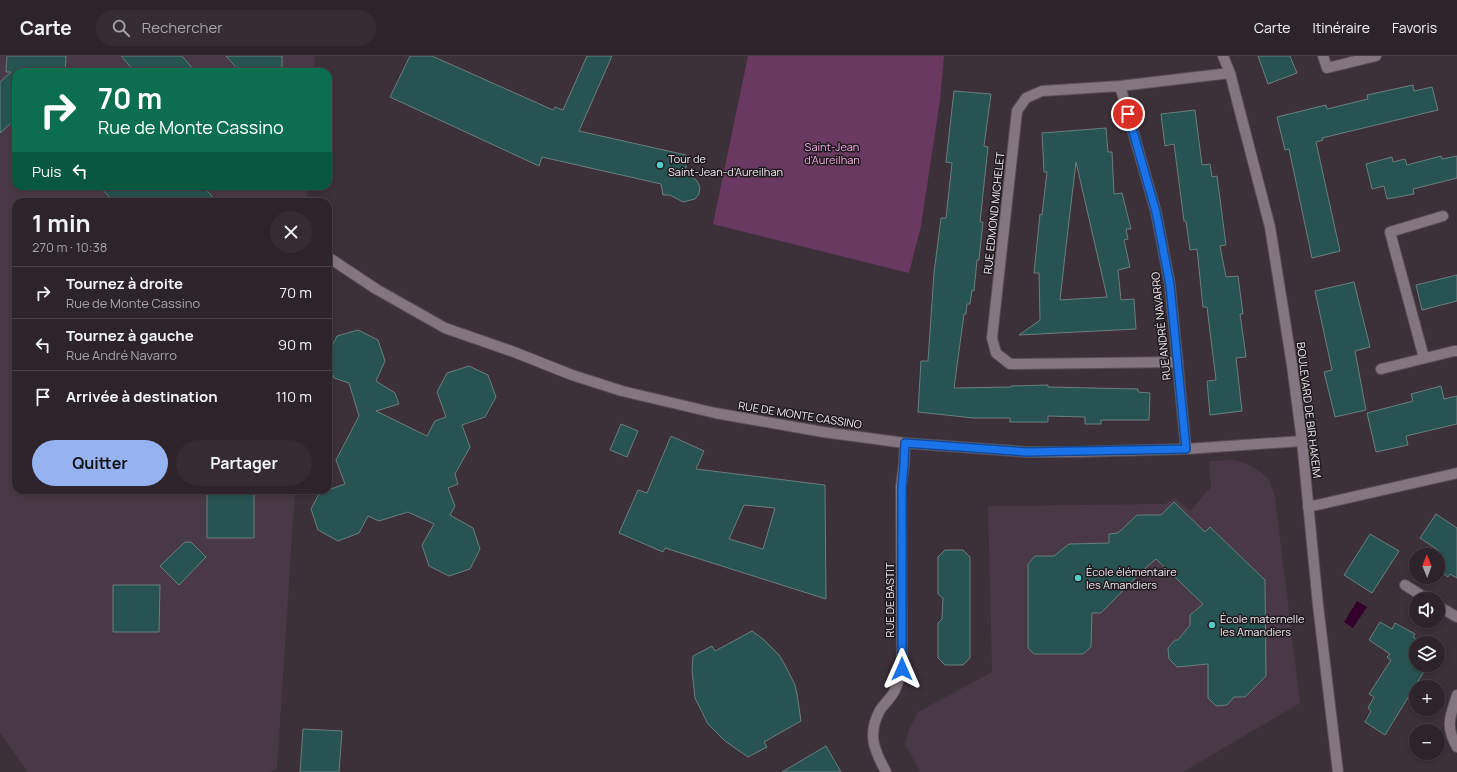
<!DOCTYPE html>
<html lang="fr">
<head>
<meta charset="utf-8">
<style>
	body { margin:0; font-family:Manrope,sans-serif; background:#352c33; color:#f1f3f6; height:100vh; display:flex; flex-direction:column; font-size:15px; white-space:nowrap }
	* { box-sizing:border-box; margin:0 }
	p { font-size:13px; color:#a7a4a9 }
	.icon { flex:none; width:22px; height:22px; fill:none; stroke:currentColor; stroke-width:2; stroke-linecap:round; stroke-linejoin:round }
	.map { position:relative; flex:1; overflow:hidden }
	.drawer { position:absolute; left:12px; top:142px; width:320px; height:296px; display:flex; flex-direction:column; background:#2d242b; border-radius:12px; box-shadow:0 2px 6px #0003,0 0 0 1px #484147 }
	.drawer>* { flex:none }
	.guide { position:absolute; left:12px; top:12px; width:320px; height:122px; border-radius:12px; box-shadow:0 2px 6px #0003,0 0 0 1px #484147; background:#0b6e4f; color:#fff; overflow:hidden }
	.needle { width:26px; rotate:359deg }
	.tools { position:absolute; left:1409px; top:492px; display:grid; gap:8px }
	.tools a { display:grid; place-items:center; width:36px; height:36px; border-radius:50%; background:#2d242b; box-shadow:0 2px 6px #0003,0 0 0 1px #484147; font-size:20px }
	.pin { position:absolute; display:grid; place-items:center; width:34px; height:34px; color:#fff; margin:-17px; border:2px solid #fff; border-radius:50%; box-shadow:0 1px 4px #0007 }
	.me { position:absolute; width:44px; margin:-22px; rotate:0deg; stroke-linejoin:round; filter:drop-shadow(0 0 3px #0008) }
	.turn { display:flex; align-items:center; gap:14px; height:84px; padding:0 20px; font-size:18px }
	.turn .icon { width:52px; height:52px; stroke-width:2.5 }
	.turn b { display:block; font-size:28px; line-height:34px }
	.then { display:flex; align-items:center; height:38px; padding:0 20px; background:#0003; gap:8px; font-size:15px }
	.round { display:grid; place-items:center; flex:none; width:42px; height:42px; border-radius:21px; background:#352c33 }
	.overview { display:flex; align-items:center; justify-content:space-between; height:68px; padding:0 20px }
	h1 { font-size:24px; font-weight:700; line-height:30px }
	.action { display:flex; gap:8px; margin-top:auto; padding:8px 20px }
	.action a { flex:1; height:46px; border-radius:24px; background:#95b2f1; color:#111; font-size:16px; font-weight:700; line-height:46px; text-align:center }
	.action a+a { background:#352c33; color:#f1f3f6 }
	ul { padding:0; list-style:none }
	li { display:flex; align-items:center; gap:12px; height:52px; padding:0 20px; border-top:1px solid #484147 }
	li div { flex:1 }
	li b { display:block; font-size:15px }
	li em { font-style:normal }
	header { display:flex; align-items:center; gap:24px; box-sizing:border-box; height:56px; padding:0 20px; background:#2d242b; border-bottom:1px solid #484147 }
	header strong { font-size:19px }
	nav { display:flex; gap:22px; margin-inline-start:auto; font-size:14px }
	.search { width:280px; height:36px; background:#352c33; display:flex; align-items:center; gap:10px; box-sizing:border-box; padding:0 14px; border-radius:22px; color:#a7a4a9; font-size:15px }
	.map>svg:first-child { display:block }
	.built { fill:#493946 }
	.green { fill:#6a3961 }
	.water { fill:#33002c }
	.building { fill:#275452; stroke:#6a7e7d; fill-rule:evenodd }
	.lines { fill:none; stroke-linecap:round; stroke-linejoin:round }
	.minor-casing { stroke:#594f56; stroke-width:12 }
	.minor { stroke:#847680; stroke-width:10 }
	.route-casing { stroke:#114b97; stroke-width:10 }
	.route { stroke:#1a73e8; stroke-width:7 }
	.poi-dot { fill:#53cdca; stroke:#1f1a1e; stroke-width:1.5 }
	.labels { text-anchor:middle; stroke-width:3; stroke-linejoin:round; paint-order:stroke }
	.park-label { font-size:11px; fill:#f8a8e7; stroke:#1f1a1e }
	.poi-label { font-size:11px; fill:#f3ebf1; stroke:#1f1a1e; text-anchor:start }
	.street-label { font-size:11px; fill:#f3ebf1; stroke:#1f1a1e }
</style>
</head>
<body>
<header>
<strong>Carte</strong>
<div class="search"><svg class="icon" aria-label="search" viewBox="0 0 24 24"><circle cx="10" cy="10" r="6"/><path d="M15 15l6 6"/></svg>Rechercher</div>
<nav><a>Carte</a><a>Itinéraire</a><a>Favoris</a></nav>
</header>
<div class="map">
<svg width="1457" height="716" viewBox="0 0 1457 716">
	<rect width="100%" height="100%" fill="#3c3039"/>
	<!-- built -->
	<path class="built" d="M0,0H315L314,16H16V130H308L307,146H16V434H295L277,712L271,716H28L0,677Z
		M1234,404L1245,407L1258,414L1269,424L1275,441L1300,647L1183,716H920L905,688L909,674L918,656L992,616L988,450L1165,448L1175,442L1190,455L1211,431L1209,405Z"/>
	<!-- green -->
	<path class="green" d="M748,0H944L940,44L921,170L909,217L713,168Z"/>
	<!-- water -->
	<path class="water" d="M1357,545L1367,551L1353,572L1344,566Z"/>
	<!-- building -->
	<path class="building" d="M7,0H66L65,16H16V63L0,77V26L11,16H6Z
		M121,0H182L196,16H135Z
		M226,0H282V16H240Z
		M410,0H432L553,54L555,51L563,54L587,0H612L579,75L686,99V115L697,125L700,131L699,138L695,143L683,146L670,139H663L661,128L542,101L539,110L390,41Z
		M1258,0H1290L1297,17L1268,28Z
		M1413,29L1414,35L1432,31L1438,54L1322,82L1323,84L1316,86L1340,195L1312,202L1289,93L1285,94L1277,61L1326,49L1327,53L1368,43L1367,39Z
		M954,35L991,38L984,90L988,91L980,166H983L979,204H977L974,235L972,234L970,248H967L966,258H964L954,332L1011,331V330L1048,329V331L1138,333V336L1150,337L1149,364H1101V368H1085V361L1048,360V366H1010V362H973L918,356L921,305H928L934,217L941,162H946L952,107L946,106Z
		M1195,54L1202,109L1210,108L1212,121L1217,120L1226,189L1220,190L1226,221L1238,220L1243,258H1240L1246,301L1236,302L1242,355L1210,359L1207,325L1216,324L1207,251H1203L1197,193L1190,194L1186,165H1184L1174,88L1165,90L1161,58Z
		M1106,72L1108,96H1112L1114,138L1122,137L1131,173H1126L1128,183L1124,184L1130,211L1118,214L1121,244L1134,243L1136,273L1019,279L1040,264L1039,217H1034L1040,158L1042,159L1047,116H1044L1042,77ZM1076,106L1107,241L1060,244L1067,182Z
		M1441,100L1442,103L1457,100V122L1413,133L1414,138L1387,143L1384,130L1372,133L1366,108L1392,101L1393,106L1405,103L1407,109Z
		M99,130H203L217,146H114Z
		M1457,219V245L1422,254L1416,229Z
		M1354,226L1370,291L1355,295L1366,354L1335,361L1324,316L1332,314L1315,235Z
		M358,274L378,284L385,305L376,325L395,337L399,348L376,355L427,380L435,365L446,361L437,336L447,317L469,310L488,319L496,341L485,361L462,369L470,391L455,418L458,428L448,432L455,450L450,459L473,472L480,493L470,513L449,520L429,510L422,489L434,468L408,456L379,465L368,460L359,477L338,485L318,474L311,453L321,434H328L345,428L336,404L359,360L349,327L334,322L328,304V298L337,280Z
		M1441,330L1444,343L1457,340V368L1406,380L1408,389L1376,396L1367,357L1413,345L1411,338Z
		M621,368L638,375L627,401L610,394Z
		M671,380L704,395L696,413L825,429L826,543L665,492L663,496L619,477L638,434L647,437ZM744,449L775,452L763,493L729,483Z
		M207,435L254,436V482H207Z
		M1174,446L1205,476L1210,471L1265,524L1266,620L1245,641H1234L1227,649L1216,650L1208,642V608L1177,611L1169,603L1168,592L1175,584H1178L1190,569V559L1203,548L1156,503L1143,514L1101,557H1092L1091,591L1083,598H1034L1028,592V508L1035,500H1054L1069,488L1109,487V478L1118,477L1137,459H1161Z
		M1436,458L1457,472V522L1450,518L1448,521L1438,514V494L1420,482Z
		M1370,478L1399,495L1372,537L1344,519Z
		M185,486H191L206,501L179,529L160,510Z
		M945,494H963L970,501V602L963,609H945L938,602V567L942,563L943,542L938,538V501Z
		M113,529H160L159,576H113Z
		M1380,566L1392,573L1395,567L1415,578L1413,581L1422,587H1416V609H1428L1385,679L1365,666L1371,655L1368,652L1374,641L1369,638L1391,604L1387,601L1390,598L1369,584Z
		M752,575L763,583L779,599L785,609L795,629L797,638L801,665L764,686L767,691L748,701L725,685L708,668L695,642L692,614L693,600L712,590L715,595Z
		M303,673L342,675L339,716H300Z
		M826,690L841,716H782Z"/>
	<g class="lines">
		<!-- minor casing -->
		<g class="minor-casing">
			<path id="minor" d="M1223,0L1230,17L1239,52L1270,171L1292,309L1302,385L1318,549L1338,716
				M1323,0L1327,12L1376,0
				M1120,30L1156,156L1170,229L1186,393
				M328,201L376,233L445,272L514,296L572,319L622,335L715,357L823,376L905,387L1027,396H1072L1186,393L1302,385
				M1424,302L1390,176L1443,160
				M1178,306L1010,308L996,297L992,282L1017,55L1026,42L1042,35L1120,30L1230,17
				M1381,313L1454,295H1457
				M1308,451L1457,417
				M1405,529L1427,543
				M1438,550L1457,561
				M1457,639C1450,661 1445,670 1457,691
				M886,716C874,694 867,678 880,654C885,647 892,641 895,634C898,627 900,620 902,613L901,431L904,408L905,387"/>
		</g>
		<!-- minor -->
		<use href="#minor" class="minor"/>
	</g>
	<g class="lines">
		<!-- route casing -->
		<g class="route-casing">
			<path id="route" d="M902,613V431L904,408L905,387L1027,396L1186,393L1170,229L1156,156L1128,58"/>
		</g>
		<!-- route -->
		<use href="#route" class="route"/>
	</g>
	<!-- markers -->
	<g class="poi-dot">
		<circle cx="660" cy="109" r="4"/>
		<circle cx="1078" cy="522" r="4"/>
		<circle cx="1212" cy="569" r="4"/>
	</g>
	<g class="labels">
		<!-- park labels -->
		<g class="park-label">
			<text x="832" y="95">Saint-Jean<tspan x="832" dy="13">d'Aureilhan</tspan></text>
		</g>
		<!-- poi labels -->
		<g class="poi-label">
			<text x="668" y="107">Tour de<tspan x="668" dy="13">Saint-Jean-d'Aureilhan</tspan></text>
			<text x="1086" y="520">École élémentaire<tspan x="1086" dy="13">les Amandiers</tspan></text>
			<text x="1220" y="567">École maternelle<tspan x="1220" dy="13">les Amandiers</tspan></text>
		</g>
		<!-- street labels -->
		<g class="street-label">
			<text transform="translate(994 157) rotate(-84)" y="4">RUE EDMOND MICHELET</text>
			<text transform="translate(1161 270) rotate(-96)" y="4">RUE ANDRÉ NAVARRO</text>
			<text transform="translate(1309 354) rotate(83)" y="4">BOULEVARD DE BIR HAKEIM</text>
			<text transform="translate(800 359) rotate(9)" y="4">RUE DE MONTE CASSINO</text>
			<text transform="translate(890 544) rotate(-90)" y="4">RUE DE BASTIT</text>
		</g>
	</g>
</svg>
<div class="tools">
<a><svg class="needle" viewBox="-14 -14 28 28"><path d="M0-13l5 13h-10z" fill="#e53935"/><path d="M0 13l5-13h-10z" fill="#a7a4a9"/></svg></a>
<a><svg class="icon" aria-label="sound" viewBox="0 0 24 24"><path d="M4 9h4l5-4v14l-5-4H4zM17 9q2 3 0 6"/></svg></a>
<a><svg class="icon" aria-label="layers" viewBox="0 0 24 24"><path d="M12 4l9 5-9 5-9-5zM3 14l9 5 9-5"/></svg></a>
<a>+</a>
<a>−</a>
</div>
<div class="pin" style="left:1128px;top:58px;background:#d93025"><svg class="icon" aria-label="arrive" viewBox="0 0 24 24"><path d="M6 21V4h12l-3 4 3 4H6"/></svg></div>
<svg class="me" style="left:902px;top:613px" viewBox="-20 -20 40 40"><path d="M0-17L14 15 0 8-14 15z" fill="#1a73e8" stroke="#fff" stroke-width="4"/></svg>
<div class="guide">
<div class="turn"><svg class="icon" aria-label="right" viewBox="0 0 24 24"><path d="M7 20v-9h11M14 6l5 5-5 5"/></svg><div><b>70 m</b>Rue de Monte Cassino</div></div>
<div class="then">Puis<svg class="icon" aria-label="left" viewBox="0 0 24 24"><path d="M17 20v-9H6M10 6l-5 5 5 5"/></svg></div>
</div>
<section class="drawer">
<div class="overview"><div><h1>1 min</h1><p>270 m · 10:38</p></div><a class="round"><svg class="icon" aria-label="close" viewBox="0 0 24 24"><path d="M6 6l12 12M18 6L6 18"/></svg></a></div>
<ul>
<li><svg class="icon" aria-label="right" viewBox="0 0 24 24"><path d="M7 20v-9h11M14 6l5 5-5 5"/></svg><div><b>Tournez à droite</b><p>Rue de Monte Cassino</p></div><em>70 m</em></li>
<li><svg class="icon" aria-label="left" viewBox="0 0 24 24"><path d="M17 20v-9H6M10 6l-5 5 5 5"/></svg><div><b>Tournez à gauche</b><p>Rue André Navarro</p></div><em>90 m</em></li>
<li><svg class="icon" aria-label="arrive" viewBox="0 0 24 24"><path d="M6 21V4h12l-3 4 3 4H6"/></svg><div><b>Arrivée à destination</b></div><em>110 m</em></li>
</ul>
<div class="action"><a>Quitter</a><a>Partager</a></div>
</section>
</div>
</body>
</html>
